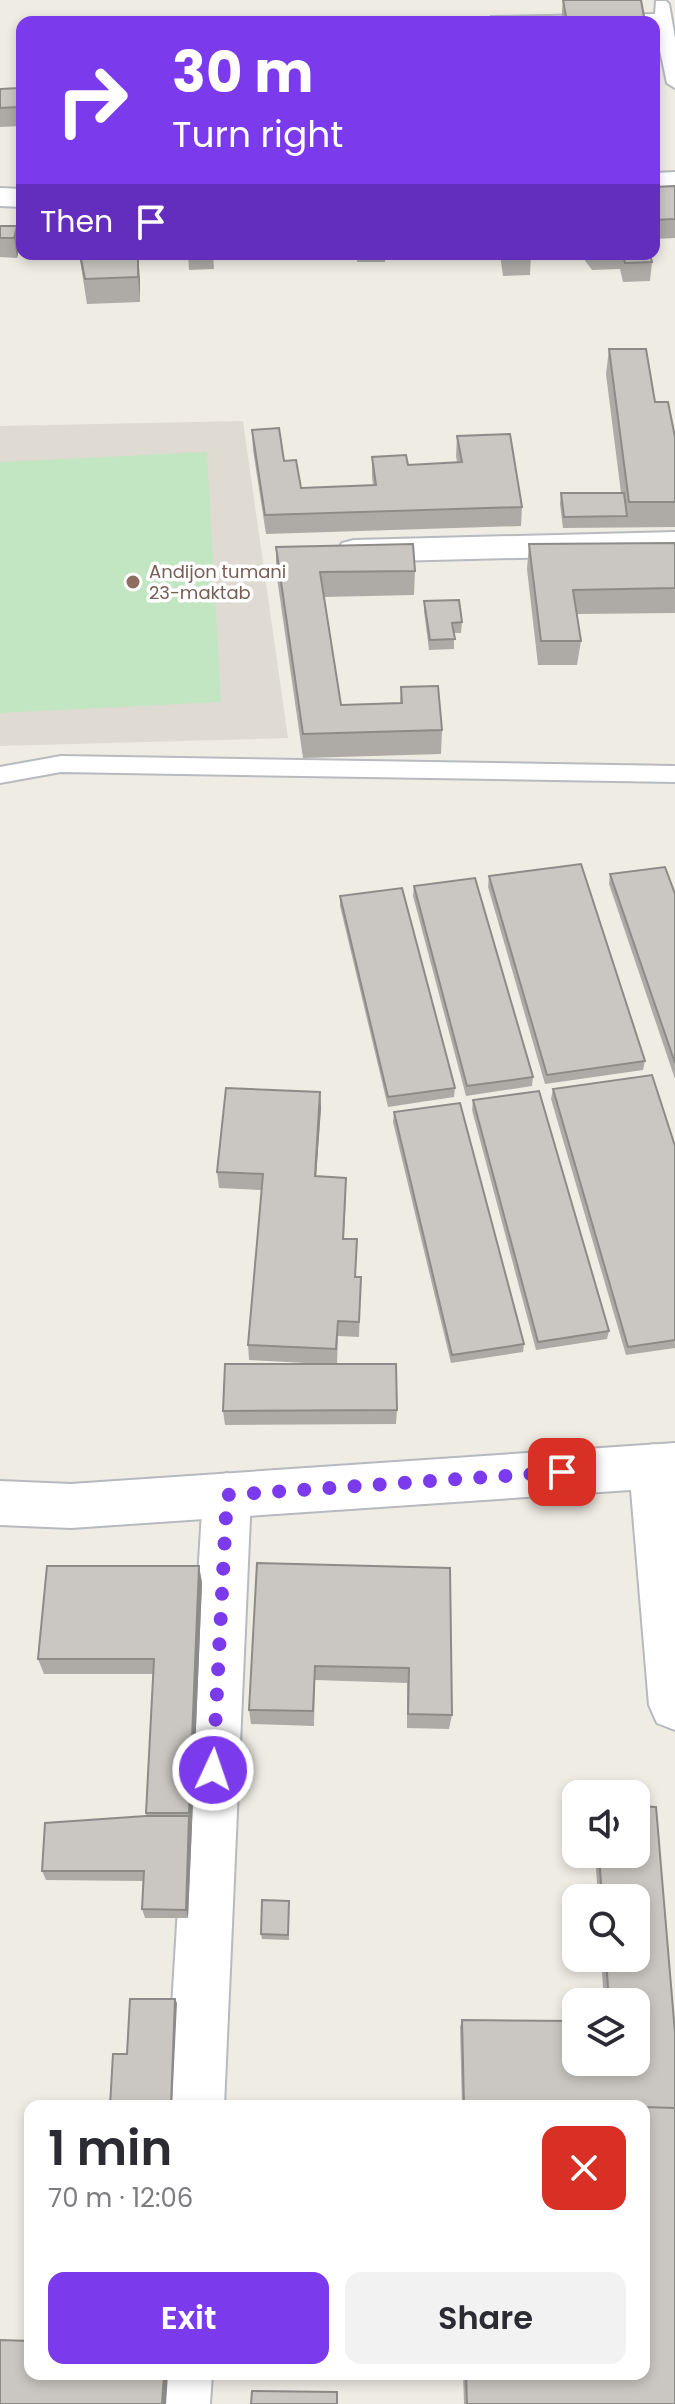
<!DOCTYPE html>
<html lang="en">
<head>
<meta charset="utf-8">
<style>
	body { margin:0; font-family:Poppins,sans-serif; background:#f2f2f3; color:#2b2b33; height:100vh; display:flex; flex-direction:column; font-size:30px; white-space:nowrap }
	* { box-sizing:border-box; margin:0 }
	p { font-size:26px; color:#7c7c81 }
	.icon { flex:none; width:44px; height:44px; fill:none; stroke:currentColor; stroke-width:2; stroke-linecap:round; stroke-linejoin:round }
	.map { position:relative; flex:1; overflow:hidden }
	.sheet { position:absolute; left:24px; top:2100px; width:626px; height:280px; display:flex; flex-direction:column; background:#fff; border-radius:16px; box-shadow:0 4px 12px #0003 }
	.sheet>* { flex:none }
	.hud { position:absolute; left:16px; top:16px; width:644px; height:244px; border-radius:16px; box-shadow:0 4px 12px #0003; background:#7c3aed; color:#fff; overflow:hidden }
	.tools { position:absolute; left:562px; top:1780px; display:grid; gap:16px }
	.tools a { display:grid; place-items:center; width:88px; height:88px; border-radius:16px; background:#fff; box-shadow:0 4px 12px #0003; font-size:40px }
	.pin { position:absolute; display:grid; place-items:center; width:68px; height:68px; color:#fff; margin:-34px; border-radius:16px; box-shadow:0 4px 12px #0006 }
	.me { position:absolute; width:88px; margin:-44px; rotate:3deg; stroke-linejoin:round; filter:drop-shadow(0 0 6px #0008) }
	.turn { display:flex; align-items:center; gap:28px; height:168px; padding:0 24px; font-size:36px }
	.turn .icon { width:104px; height:104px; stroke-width:2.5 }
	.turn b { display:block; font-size:56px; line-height:68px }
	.then { display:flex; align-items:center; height:76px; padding:0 24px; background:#0003; gap:16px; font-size:30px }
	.round { display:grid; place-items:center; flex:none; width:84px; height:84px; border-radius:16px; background:#f2f2f3 }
	.overview { display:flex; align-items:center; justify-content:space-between; height:136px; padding:0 24px }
	h1 { font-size:48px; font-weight:600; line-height:60px }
	.primary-button { display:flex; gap:16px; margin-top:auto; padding:16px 24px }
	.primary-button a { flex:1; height:92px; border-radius:16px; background:#7c3aed; color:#fff; font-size:32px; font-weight:600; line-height:92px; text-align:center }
	.primary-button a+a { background:#f2f2f3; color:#2b2b33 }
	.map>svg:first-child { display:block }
	.education { fill:#dfdbd2 }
	.green { fill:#c2e6c1 }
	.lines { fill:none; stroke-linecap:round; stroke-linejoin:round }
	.lane-casing { stroke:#b7babe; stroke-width:4 }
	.street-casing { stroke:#b7babe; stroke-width:4 }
	.secondary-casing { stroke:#b6b9be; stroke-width:4 }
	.lane { fill:#fff; fill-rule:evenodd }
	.street { fill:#fff; fill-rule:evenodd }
	.secondary { fill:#fff; fill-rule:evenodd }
	.wall { fill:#aeaba7 }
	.shaded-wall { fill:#8d8b88 }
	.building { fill:#cac7c2; stroke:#8d8b88; stroke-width:2 }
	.route { stroke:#7c3aed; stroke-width:14; stroke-dasharray:0 25.2 }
	.education-dot { fill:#8d6e63; stroke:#fff; stroke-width:3 }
	.labels { text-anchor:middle; stroke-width:7; stroke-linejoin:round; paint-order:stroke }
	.far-education-label { font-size:18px; fill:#785e54; stroke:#fff; text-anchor:start }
</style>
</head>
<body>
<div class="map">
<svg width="675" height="2404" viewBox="0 0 675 2404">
	<rect width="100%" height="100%" fill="#efece4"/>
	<!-- education -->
	<path class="education" d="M243,421L288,738L0,746V426Z"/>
	<!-- green -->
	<path class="green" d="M207,452L221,702L0,713V462Z"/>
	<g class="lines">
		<!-- lane casing -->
		<g class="lane-casing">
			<path id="lane" d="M656,1H666L669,4L675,38V88L667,83L654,22H483L491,17L655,14Z
				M61,756L675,766V782L61,772L0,783V767Z"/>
		</g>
		<!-- street casing -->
		<g class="street-casing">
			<path id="street" d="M675,172V190L654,191V173Z
				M0,188L22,189V207L0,206Z
				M675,532V554L354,562L342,559L337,551L342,543L354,540Z
				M653,1444L670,1451L675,1462V1730L657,1723L649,1705L629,1466L636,1451Z
				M227,1473L244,1479L251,1495L224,2106H166L203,1495L210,1479Z
				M150,2374H212L210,2404H148Z"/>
		</g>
		<!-- secondary casing -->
		<g class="secondary-casing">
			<path id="secondary" d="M675,1443V1487L71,1528L0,1525V1481L71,1484Z"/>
		</g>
		<!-- lane -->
		<use href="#lane" class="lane"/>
		<!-- street -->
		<use href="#street" class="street"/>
		<!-- secondary -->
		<use href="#secondary" class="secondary"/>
	</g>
	<!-- wall -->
	<path class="wall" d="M563,0L645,22H561Z
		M19,88L22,107V126L0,127V89Z
		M22,131V177H21L18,158Z
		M675,186V238L654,239V187Z
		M22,198V245H20L17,226Z
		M0,226H17L20,245L17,258L0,257Z
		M79,254H117V255L138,254L140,302L87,304Z
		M188,254H213L214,269L189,270Z
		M357,254H500V255H385V262H357Z
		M500,254H531L530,275L503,276Z
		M580,254H650L652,262L650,281L623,282L620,269L592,270Z
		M609,349L655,402L675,437V527L563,528L560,504L561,493H621L606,374Z
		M252,430L284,461L301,488L373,486L372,476V457L408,465L457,462L456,456L457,436L522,507L521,526L266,534L253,450Z
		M675,543V613L577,614L581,641L577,665H538L527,569L529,544Z
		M276,547L415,571L414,595L324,597L341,705L400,703L401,687L442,730L441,754L303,758L276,571Z
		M424,601L462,622L461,633H454V649L429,650L424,611Z
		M610,874L675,894V1079L609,884Z
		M489,876L645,1061L643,1070L545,1084L488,887Z
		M414,886L533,1077L532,1086L466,1096L413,896Z
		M340,896L455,1088L454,1097L388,1107L340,906Z
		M553,1089L675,1146V1348L626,1355L551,1099Z
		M320,1092L321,1108L316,1176L346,1194L344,1239L356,1277H361L359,1337L338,1336L337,1364L397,1410L396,1424L225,1425L223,1411L324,1364L249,1360L248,1345L262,1190L219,1188L217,1172Z
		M473,1100L609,1331L607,1339L536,1350L472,1110Z
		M394,1112L524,1344L523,1352L451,1363L393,1122Z
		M199,1566L202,1583L188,1918H145L142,1909L143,1881L46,1880L42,1871L146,1816L153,1674H44L38,1659Z
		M450,1568L452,1715L449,1729L407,1728V1683L315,1680L314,1726L251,1724L249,1710Z
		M595,1854H636L675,2404H464L463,2374H644V2106L462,2105L460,2027L462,2020L576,2062L636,2002H604L601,1958H636V1898H598Z
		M289,1901V1940L262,1939L261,1934Z"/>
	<!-- shaded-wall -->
	<path class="shaded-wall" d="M19,88L22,107V125L20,107Z
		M17,226L20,245L17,258L14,238Z
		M138,254L140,279V302L138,277Z
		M320,1092L321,1108L315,1192V1176Z
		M199,1566L202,1583L192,1826L189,1813Z
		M189,1816L192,1826L188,1918L186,1910Z
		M175,1999L177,2003L172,2106H171Z
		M164,2374H168L166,2404H162Z"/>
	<!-- building -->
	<path class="building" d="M563,0H641L645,22H567Z
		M19,88L20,107L0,108V89Z
		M18,131H22V158H18Z
		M675,186V219L654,220V187Z
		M22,198V226H17Z
		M0,226H17L14,238H0Z
		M80,254H116V255L138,254V277L85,279Z
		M504,254H531V256L504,257Z
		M623,254H650L652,262L625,263Z
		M609,349H646L655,402H668L675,437V502H629Z
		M279,428L284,461L296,460L301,488L376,485L372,457L406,455L408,465L462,462L457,436L510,434L522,507L265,515L252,430Z
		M561,493H624L627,516L564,517Z
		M675,543V588L573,590L581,641H541L529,544Z
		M413,544L415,571L320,572L341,705L402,703L401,687L438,686L442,730L303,734L276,547Z
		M459,600L462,622L452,623L455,639L430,640L424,601Z
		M581,864L645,1061L547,1075L489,876Z
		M665,867L675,894V1063L610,874Z
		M475,878L533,1077L467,1086L414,886Z
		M402,888L455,1088L388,1097L340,896Z
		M652,1075L675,1146V1340L628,1347L553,1089Z
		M226,1088L320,1092L315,1176L346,1178L343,1239H357L355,1277H361L359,1322L338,1321L336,1349L248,1345L263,1174L217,1172Z
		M539,1091L609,1331L538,1342L473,1100Z
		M460,1103L524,1344L452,1355L394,1112Z
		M225,1364H396L397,1410L223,1411Z
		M257,1563L450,1568L452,1715L408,1714L409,1668L315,1666L313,1711L249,1710Z
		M47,1566H199L189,1813H146L154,1659H38Z
		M636,1806L656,1807L675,2033V2108L644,2107V2106H464L462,2020L576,2021V2062H636V2002H609L606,1958H636V1898H602L599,1854H636Z
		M146,1816H189L186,1910L142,1909L144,1871H42L45,1823Z
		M262,1900L289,1901L288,1935L261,1934Z
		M130,1999H175L171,2106H110L113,2054H127Z
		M644,2107L675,2108V2404H467L466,2374H644Z
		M0,2340L30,2341V2374H164L162,2404H0Z
		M252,2391L337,2392V2404H251Z"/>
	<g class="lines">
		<!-- route -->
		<path class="route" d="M213,1770L227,1495L562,1472"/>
	</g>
	<!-- markers -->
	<circle class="education-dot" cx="133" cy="582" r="8"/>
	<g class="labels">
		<!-- far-education labels -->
		<g class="far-education-label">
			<text x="149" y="578">Andijon tumani<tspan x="149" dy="21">23-maktab</tspan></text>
		</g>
	</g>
</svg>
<div class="tools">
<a><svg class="icon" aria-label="sound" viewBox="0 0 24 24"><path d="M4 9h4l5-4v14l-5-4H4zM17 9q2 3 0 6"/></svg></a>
<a><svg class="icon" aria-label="search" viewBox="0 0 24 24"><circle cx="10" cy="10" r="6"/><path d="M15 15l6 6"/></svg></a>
<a><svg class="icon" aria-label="layers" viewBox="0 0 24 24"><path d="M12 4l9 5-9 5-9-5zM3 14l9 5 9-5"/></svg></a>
</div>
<div class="pin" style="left:562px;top:1472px;background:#d93025"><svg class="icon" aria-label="arrive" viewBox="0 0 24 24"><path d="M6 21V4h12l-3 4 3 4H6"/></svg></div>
<svg class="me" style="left:213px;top:1770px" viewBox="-20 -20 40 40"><circle r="17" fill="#7c3aed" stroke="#fff" stroke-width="3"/><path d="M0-11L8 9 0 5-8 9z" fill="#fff"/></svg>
<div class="hud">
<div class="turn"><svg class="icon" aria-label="right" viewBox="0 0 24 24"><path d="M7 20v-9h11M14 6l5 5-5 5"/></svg><div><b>30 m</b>Turn right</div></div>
<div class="then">Then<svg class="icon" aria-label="arrive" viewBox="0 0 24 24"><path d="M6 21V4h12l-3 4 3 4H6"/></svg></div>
</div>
<section class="sheet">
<div class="overview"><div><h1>1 min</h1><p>70 m · 12:06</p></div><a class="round" style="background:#d93025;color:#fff"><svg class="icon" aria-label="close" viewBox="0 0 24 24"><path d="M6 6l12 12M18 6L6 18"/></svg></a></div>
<div class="primary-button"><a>Exit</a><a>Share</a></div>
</section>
</div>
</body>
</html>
